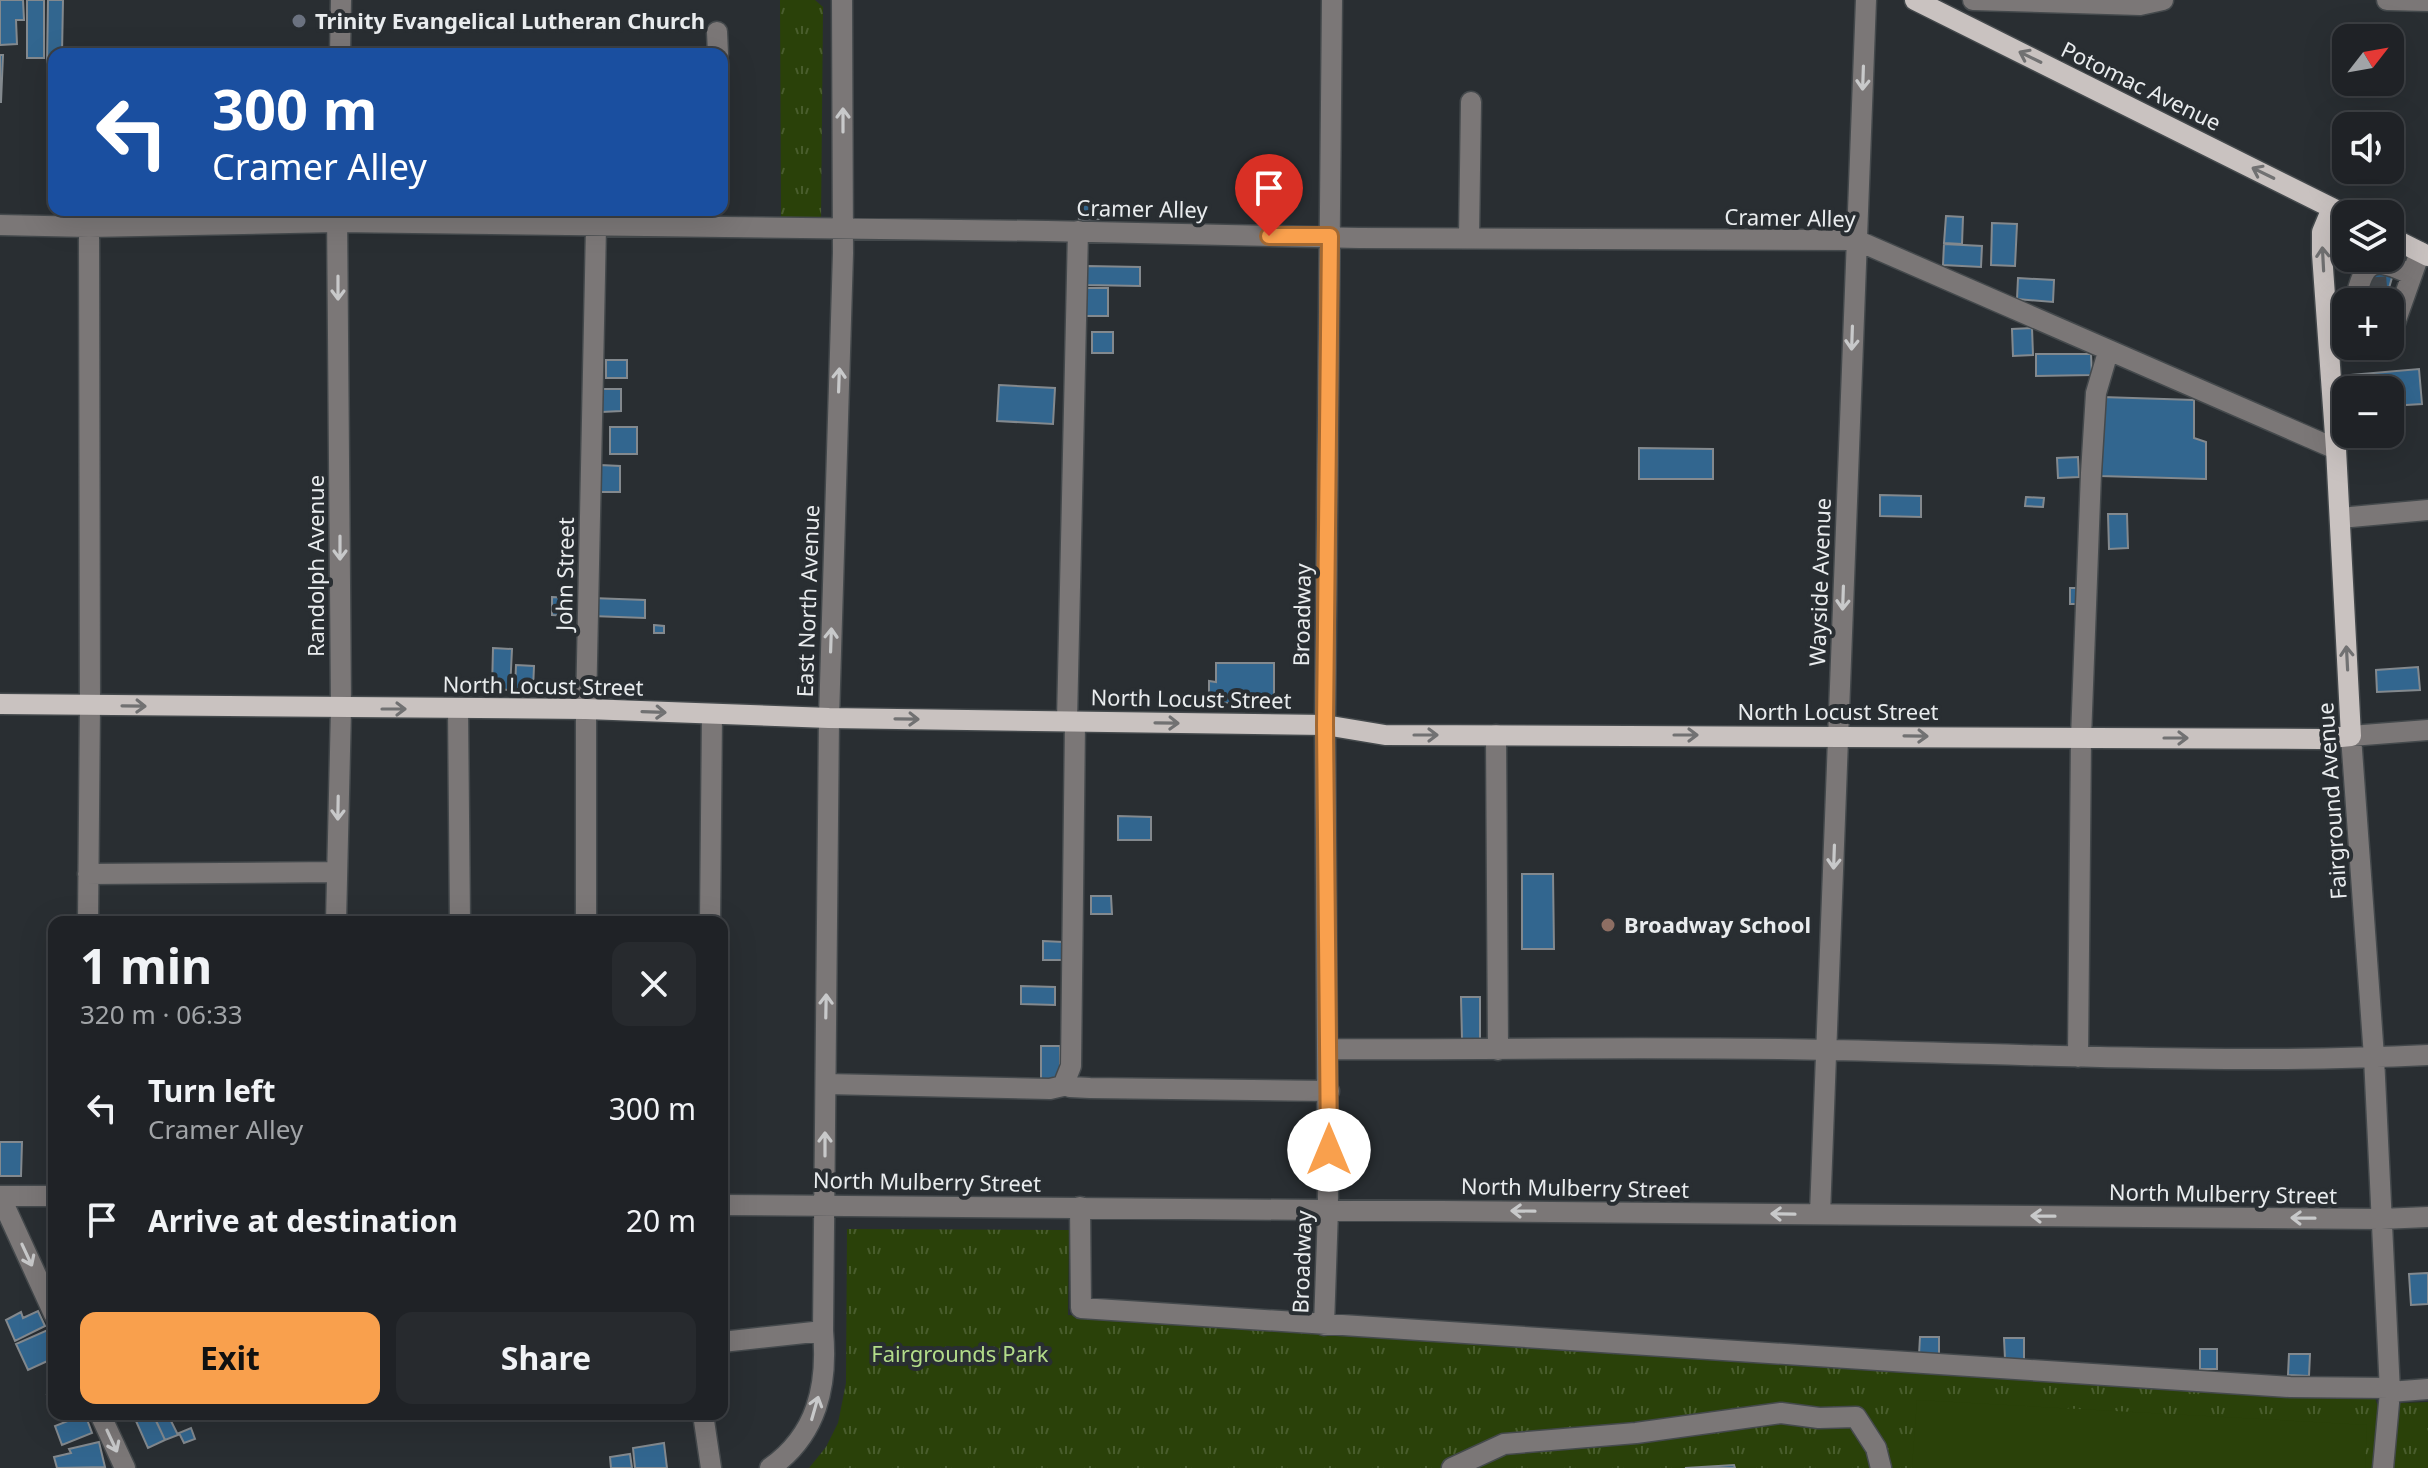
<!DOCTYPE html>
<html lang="en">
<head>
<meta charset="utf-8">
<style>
	body { margin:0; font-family:"Noto Sans",sans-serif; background:#272a2e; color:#f1f3f6; height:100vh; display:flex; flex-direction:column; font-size:30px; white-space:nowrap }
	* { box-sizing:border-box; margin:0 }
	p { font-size:26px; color:#a1a4a7 }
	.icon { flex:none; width:44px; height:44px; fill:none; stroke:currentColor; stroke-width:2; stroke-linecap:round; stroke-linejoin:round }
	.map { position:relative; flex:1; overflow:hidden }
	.sheet { position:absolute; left:48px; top:916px; width:680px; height:504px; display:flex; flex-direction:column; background:#1f2226; border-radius:16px; box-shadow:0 8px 32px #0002,0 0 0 2px #3c3f43 }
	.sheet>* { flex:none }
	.guide { position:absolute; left:48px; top:48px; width:680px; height:168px; border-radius:16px; box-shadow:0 8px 32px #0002,0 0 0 2px #3c3f43; background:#1a4fa0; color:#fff; overflow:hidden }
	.needle { width:52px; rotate:59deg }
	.tools { position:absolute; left:2332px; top:24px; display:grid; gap:16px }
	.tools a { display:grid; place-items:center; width:72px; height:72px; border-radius:16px; background:#1f2226; box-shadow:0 8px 32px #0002,0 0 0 2px #3c3f43; font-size:40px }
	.pin { position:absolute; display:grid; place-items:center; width:68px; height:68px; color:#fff; margin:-82px -34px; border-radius:50% 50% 50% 0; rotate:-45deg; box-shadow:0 0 8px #0007 }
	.pin .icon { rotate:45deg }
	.me { position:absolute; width:88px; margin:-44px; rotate:0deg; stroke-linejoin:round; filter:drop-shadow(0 0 6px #0008) }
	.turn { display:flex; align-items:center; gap:28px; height:168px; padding:0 32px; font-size:36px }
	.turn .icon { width:104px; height:104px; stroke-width:2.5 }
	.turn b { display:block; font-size:56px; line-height:68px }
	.round { display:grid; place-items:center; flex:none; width:84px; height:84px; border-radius:16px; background:#272a2e }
	.overview { display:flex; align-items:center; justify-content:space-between; height:136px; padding:0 32px }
	h1 { font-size:48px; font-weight:700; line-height:60px }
	.button { display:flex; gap:16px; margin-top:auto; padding:16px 32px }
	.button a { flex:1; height:92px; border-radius:16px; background:#f9a04d; color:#111; font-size:32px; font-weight:700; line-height:92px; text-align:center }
	.button a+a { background:#272a2e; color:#f1f3f6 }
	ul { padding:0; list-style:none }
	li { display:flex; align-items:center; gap:24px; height:112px; padding:0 32px }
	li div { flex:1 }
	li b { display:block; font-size:30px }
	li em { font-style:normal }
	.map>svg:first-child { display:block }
	.grass { fill:url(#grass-tufts) }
	.garden { fill:#2a4109 }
	.building { fill:#32668f; stroke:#83898e; stroke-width:2 }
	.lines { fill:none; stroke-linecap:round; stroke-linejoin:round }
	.minor-tunnel { stroke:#464a4e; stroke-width:20; stroke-dasharray:20 10; stroke-linecap:butt }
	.minor-casing { stroke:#44494c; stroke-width:23 }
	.major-casing { stroke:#44494c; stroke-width:23 }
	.minor { stroke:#7b7777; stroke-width:20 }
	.major { stroke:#c9c2c0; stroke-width:20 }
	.oneway { stroke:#717172 }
	.oneway2 { stroke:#c8c9ca }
	.route-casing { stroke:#a26832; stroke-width:20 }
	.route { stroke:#f9a04d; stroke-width:14 }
	.worship-dot { fill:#6b7280; stroke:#292e32; stroke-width:3 }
	.education-dot { fill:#8d6e63; stroke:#292e32; stroke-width:3 }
	.labels { text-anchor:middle; stroke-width:8; stroke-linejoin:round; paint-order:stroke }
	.poi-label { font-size:22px; font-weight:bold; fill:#e9ecee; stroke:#292e32; text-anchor:start }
	.street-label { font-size:22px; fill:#e9ecee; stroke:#292e32 }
	.park-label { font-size:22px; fill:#b3dc8a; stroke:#292e32 }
</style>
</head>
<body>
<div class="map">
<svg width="2428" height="1468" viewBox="0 0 2428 1468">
	<defs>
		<pattern id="grass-tufts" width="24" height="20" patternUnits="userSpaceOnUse" patternTransform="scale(2)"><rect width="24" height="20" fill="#2a4109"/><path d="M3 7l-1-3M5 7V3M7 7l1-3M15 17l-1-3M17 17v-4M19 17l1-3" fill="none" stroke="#495d2d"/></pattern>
	</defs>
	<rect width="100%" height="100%" fill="#292e32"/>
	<!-- grass -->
	<path class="grass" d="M780,0H815L823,7L821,224L781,225Z
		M847,1229L1069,1230L1068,1315L1920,1374L2375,1398L2377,1404L2428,1402V1468H809L826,1447L838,1423L846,1383Z"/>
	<!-- garden -->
	<path class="garden" d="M1917,1400L2367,1425L2365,1468H1912Z"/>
	<!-- building -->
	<path class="building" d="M0,0H23L24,20H16L17,44L0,45Z
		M27,0H44V58H27Z
		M48,0H63L62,54H54V65L47,66Z
		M0,55H3L1,102H0Z
		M1078,202H1098L1099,219L1079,220Z
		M1946,216L1963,217L1962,244L1944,243Z
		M1992,223L2017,224L2015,266L1991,265Z
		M1944,244L1982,246L1981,267L1943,265Z
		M1087,266L1140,267V286L1086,285Z
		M2372,271L2393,274L2385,302H2362Z
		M2018,278L2054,280L2053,302L2017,299Z
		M1085,288H1108V316H1085Z
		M2032,328L2033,355L2013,356L2012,329Z
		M1092,332H1113V353H1092Z
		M2036,354H2091L2092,375L2036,376Z
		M606,360H627V378H606Z
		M2419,369L2422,404L2390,406V390H2352L2351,375Z
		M999,385L1055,388L1053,424L997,421Z
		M602,389H621V411L602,412Z
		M2102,397L2194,400V438L2206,442V479L2100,476Z
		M610,427H637V454H610Z
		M1639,448L1713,449V479H1639Z
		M2078,457L2079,477L2058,478L2057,458Z
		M600,465L620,466V492H599Z
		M1880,495L1921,496V517L1880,516Z
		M2026,497L2044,498L2043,507L2025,506Z
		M2108,514H2127L2128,548L2109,549Z
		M2070,588H2079L2078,604H2070Z
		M552,597L572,598V616L552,615Z
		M592,598L645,600V618L592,616Z
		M654,625L664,626V633H654Z
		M493,648L512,649L510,690L492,689Z
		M1216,663H1274V703H1209V681L1216,682Z
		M516,665L534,666L533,690H515Z
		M2418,667L2420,690L2377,692L2376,670Z
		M1118,816L1151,817V840H1118Z
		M1522,874H1553L1554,949H1522Z
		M1091,896H1111L1112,914H1091Z
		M1043,941L1063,942V960H1043Z
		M1021,986L1055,987V1005L1021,1004Z
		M1461,997H1480V1040H1462Z
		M1041,1046H1060V1081H1041Z
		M0,1142H22L21,1176H0Z
		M2428,1273V1304L2411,1305L2409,1274Z
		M38,1311L45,1326L15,1341L6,1320L21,1312L23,1318Z
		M50,1329L54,1337V1358L28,1370L16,1344Z
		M1920,1337H1939V1356L1919,1355Z
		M2004,1338H2024V1359H2005Z
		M2200,1349H2217V1369H2200Z
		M2289,1354H2310L2309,1376L2288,1375Z
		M54,1392V1412L47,1395Z
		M66,1414H85L92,1433L62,1445L55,1426L68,1421Z
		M153,1414L165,1440L148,1448L136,1421Z
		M336,1414H355L356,1419L337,1421Z
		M377,1414H398V1417L378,1420Z
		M428,1414H439V1420L428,1421Z
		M168,1415L178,1435L165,1440L156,1421Z
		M191,1428L195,1439L184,1443L179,1433Z
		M99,1442L105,1467L57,1468L54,1457L71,1453L69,1449Z
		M664,1443L667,1468H635L633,1448Z
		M630,1454L632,1468H611L610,1457Z
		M1734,1465L1735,1468H1685Z"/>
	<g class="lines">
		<!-- minor-tunnel -->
		<path class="minor-tunnel" d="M2367,288L2390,286"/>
		<!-- minor casing -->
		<g class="minor-casing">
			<path id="minor" d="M1973,0L2140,5L2163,0
				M2387,0L2428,1
				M717,32L718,54
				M340,54L341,0
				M0,225L89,227L337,222L1047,231L1359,238L1856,240L2336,449
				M1469,238L1471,102
				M2355,302C2364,259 2373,256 2412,275
				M2390,337L2420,252
				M2340,518L2428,510
				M458,709L460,922
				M1067,721L1078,231
				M1496,735L1498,1050
				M88,874L337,872
				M88,922L90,705L89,227
				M336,922L341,709L337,210
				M586,922V709L596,227
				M710,922L712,714
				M1329,1049C1496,1050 1663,1046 1830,1050C2029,1054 2229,1065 2428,1055
				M2078,1057L2081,738L2091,473L2096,393L2108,352
				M826,1084L1050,1089L1063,1086L1071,1066L1075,722
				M1064,1084L1070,1087L1090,1088L1329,1091
				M54,1196H0L54,1314
				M722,1205L2381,1219L2428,1217
				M1080,1207L1081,1308L2290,1387L2390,1388
				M1820,1214L1866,0
				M1324,1325L1328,1210L1325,725L1332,0
				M722,1342L823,1331
				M2390,1392L2428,1389
				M100,1414L125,1468
				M703,1414L711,1468
				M770,1468C817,1435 828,1386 823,1331L829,718L843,253L842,0
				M1452,1468L1504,1444L1636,1433L1781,1413L1819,1418L1856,1417L1876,1448L1881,1468
				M2383,1468L2390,1392L2374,1057L2351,736L2428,730"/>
		</g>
		<!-- major casing -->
		<g class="major-casing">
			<path id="major" d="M1915,0L2346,215
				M2390,237L2428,256
				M0,704L586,709L829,718L1325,725L1385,735L2321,739L2351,736L2336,449L2322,254V232L2332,208"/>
		</g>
		<!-- minor -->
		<use href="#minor" class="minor"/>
		<!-- major -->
		<use href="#major" class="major"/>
	</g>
	<!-- one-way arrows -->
	<defs><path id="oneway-shaft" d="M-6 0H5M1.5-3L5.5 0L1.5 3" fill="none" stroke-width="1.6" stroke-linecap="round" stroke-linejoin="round" transform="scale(2)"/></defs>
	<g class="oneway">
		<use href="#oneway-shaft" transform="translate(2030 57) rotate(-154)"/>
		<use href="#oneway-shaft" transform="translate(2263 173) rotate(-154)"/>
		<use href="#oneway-shaft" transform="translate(2323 259) rotate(-93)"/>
		<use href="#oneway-shaft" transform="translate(2347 658) rotate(-93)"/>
		<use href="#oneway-shaft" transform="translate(134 706) rotate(1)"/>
		<use href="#oneway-shaft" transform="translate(394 709)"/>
		<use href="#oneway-shaft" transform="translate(654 712) rotate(2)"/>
		<use href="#oneway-shaft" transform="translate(907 719) rotate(1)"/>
		<use href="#oneway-shaft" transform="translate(1167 723) rotate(1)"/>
		<use href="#oneway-shaft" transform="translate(1426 735)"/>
		<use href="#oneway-shaft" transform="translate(1686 735)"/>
		<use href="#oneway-shaft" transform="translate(1916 736) rotate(1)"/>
		<use href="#oneway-shaft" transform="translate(2176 738)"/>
	</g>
	<g class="oneway2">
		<use href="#oneway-shaft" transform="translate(1863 78) rotate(92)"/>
		<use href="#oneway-shaft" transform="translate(843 120) rotate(-90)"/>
		<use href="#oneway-shaft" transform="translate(338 288) rotate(90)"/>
		<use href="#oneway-shaft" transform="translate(1852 338) rotate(92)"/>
		<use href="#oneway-shaft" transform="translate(839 380) rotate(-88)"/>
		<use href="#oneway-shaft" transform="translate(340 548) rotate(90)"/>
		<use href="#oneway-shaft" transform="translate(1843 598) rotate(92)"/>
		<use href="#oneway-shaft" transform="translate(831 640) rotate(-88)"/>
		<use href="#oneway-shaft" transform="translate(338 808) rotate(91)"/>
		<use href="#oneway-shaft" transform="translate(1834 857) rotate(92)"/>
		<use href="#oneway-shaft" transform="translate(826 1006) rotate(-89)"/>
		<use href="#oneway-shaft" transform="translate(825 1144) rotate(-90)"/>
		<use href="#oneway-shaft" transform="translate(1523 1211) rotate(-179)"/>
		<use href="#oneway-shaft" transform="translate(1783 1214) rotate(-179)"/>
		<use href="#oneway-shaft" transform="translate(2043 1216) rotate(-179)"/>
		<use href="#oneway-shaft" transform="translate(2303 1218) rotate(-179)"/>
		<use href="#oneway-shaft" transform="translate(27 1255) rotate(65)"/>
		<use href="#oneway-shaft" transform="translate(815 1408) rotate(-74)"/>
		<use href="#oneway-shaft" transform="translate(112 1441) rotate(65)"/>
	</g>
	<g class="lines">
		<!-- route casing -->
		<g class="route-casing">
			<path id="route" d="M1269,236H1330L1325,725L1329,1150"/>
		</g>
		<!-- route -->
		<use href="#route" class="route"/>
	</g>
	<!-- markers -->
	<circle class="worship-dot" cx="299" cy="21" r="8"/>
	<circle class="education-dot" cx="1608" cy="925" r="8"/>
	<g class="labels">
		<!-- poi labels -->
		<g class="poi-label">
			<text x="315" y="29">Trinity Evangelical Lutheran Church</text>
			<text x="1624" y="933">Broadway School</text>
		</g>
		<!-- street labels -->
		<g class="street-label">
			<text transform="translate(2141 86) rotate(26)" y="8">Potomac Avenue</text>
			<text transform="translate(1142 209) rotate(1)" y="8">Cramer Alley</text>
			<text transform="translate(1790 218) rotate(1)" y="8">Cramer Alley</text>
			<text transform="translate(316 566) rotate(-90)" y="8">Randolph Avenue</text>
			<text transform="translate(565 574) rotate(-89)" y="8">John Street</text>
			<text transform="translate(1820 582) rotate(-88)" y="8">Wayside Avenue</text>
			<text transform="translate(808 601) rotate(-88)" y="8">East North Avenue</text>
			<text transform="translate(1302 615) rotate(-89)" y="8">Broadway</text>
			<text transform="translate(543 686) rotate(1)" y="8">North Locust Street</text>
			<text transform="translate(1191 699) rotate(1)" y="8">North Locust Street</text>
			<text x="1838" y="720">North Locust Street</text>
			<text transform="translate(2332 801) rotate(-94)" y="8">Fairground Avenue</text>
			<text transform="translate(927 1182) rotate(1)" y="8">North Mulberry Street</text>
			<text transform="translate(1575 1188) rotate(1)" y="8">North Mulberry Street</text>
			<text transform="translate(2223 1194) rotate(1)" y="8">North Mulberry Street</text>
			<text transform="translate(1302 1262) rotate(-88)" y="8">Broadway</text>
		</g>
		<!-- park labels -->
		<g class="park-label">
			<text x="960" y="1362">Fairgrounds Park</text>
		</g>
	</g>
</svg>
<div class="tools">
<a><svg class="needle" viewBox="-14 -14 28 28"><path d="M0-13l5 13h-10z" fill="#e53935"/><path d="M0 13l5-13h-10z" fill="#a1a4a7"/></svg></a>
<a><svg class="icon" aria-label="sound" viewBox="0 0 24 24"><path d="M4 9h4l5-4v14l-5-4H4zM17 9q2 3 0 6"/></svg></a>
<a><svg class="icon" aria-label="layers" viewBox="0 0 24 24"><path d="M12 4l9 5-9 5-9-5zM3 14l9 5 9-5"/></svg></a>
<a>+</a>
<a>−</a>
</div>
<div class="pin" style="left:1269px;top:236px;background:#d93025"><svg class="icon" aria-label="arrive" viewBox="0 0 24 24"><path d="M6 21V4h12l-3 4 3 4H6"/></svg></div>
<svg class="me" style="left:1329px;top:1150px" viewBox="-20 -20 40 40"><circle r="19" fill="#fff"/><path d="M0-13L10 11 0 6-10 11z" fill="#f9a04d"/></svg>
<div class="guide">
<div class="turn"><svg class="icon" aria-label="left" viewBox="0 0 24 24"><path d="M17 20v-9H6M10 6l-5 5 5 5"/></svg><div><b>300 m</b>Cramer Alley</div></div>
</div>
<section class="sheet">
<div class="overview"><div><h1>1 min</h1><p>320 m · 06:33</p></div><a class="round"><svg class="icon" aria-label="close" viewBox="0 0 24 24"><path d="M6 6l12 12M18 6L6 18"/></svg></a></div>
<ul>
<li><svg class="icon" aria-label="left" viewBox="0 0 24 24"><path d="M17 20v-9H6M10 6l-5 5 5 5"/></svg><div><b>Turn left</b><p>Cramer Alley</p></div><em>300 m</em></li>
<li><svg class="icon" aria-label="arrive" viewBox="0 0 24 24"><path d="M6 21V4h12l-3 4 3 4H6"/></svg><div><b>Arrive at destination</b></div><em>20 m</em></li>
</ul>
<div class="button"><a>Exit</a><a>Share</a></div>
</section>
</div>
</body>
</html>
